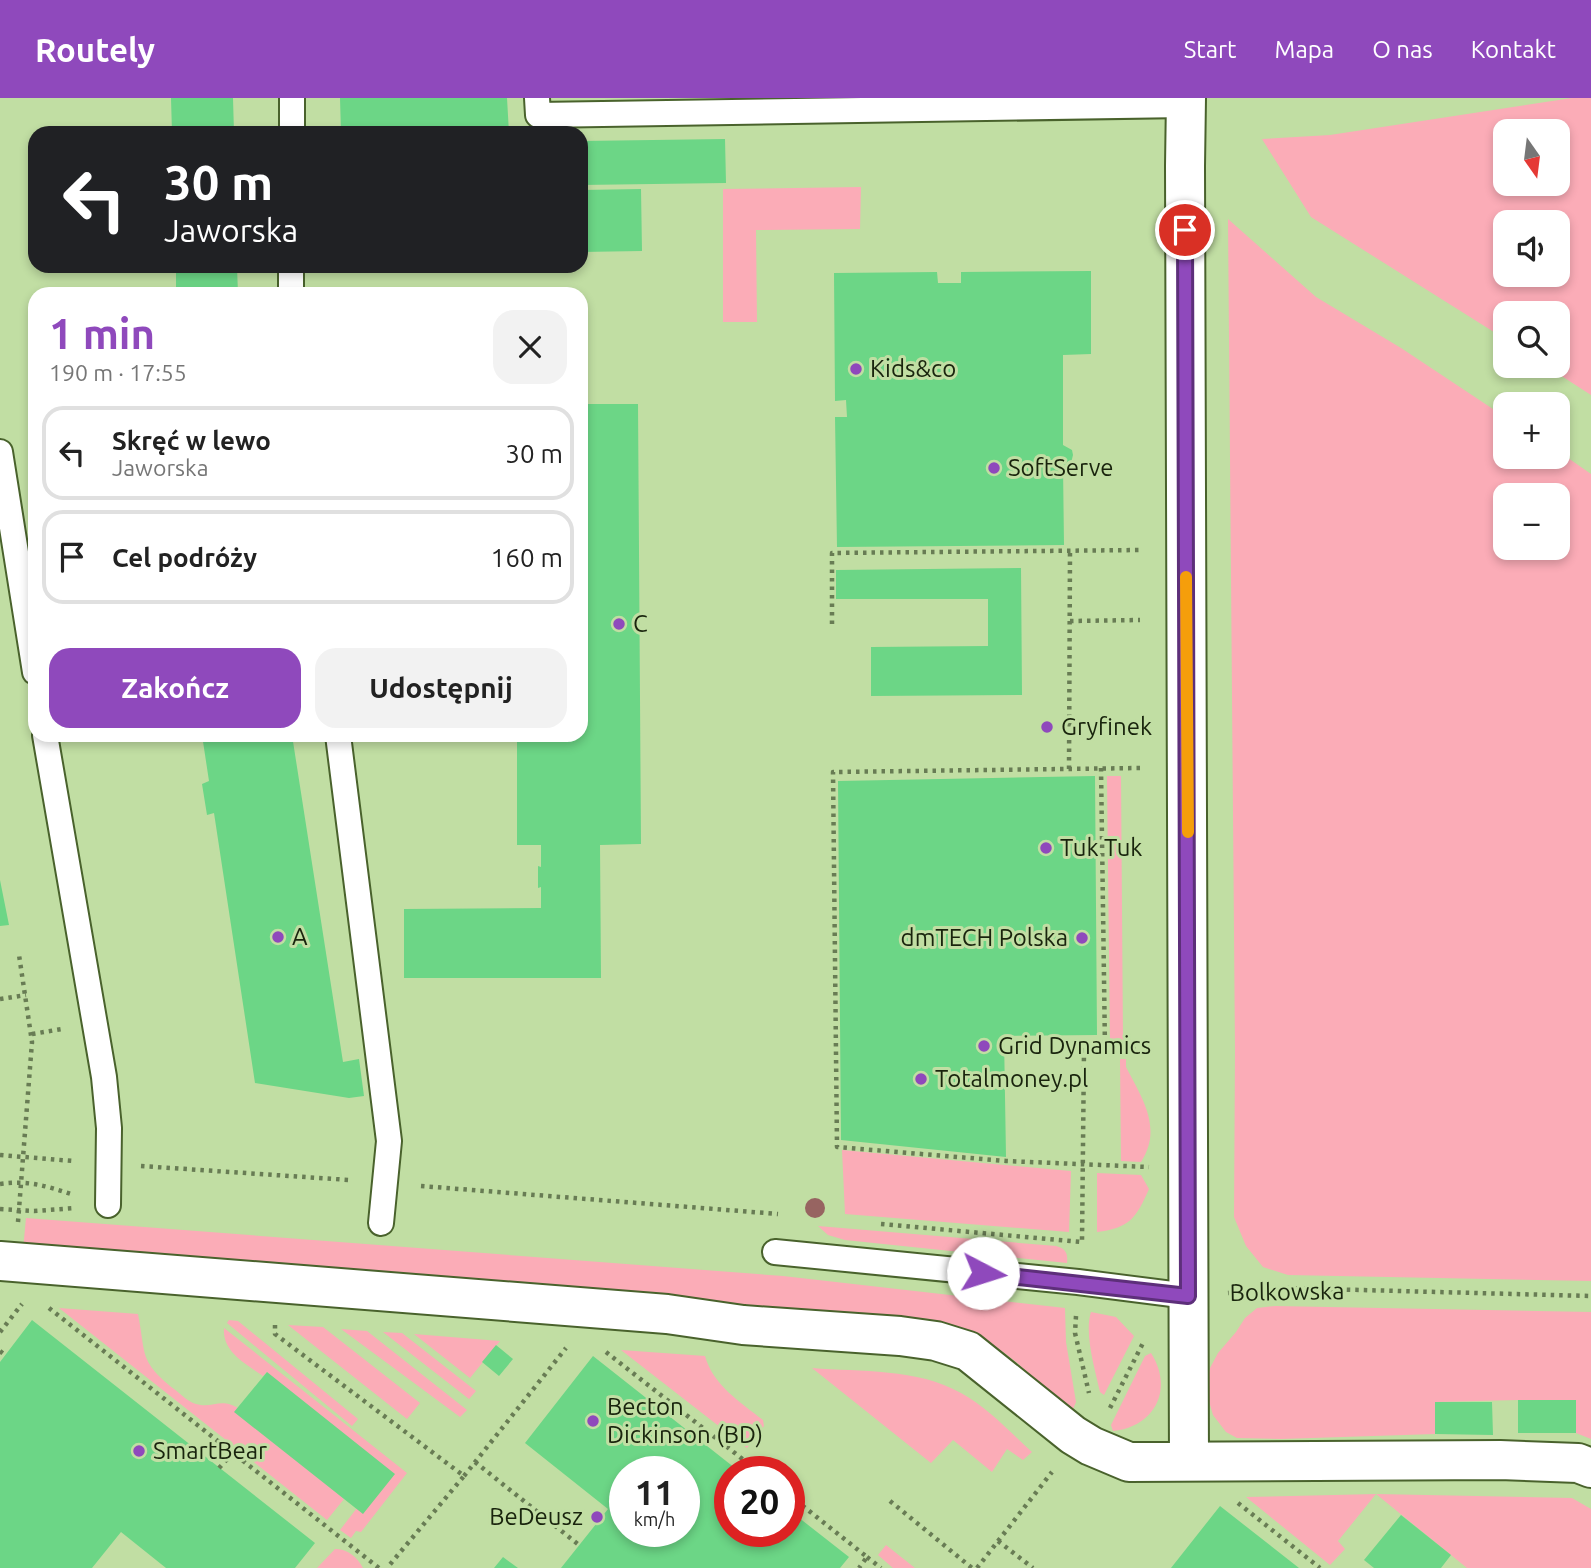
<!DOCTYPE html>
<html lang="pl">
<head>
<meta charset="utf-8">
<style>
	body { margin:0; font-family:Ubuntu,sans-serif; background:#f2f2f2; color:#222; height:100vh; display:flex; flex-direction:column; font-size:26px; white-space:nowrap }
	* { box-sizing:border-box; margin:0 }
	p { font-size:23px; color:#767676 }
	.icon { flex:none; width:38px; height:38px; fill:none; stroke:currentColor; stroke-width:2; stroke-linecap:round; stroke-linejoin:round }
	.map { position:relative; flex:1; overflow:hidden }
	.side { position:absolute; left:28px; top:189px; width:560px; height:455px; display:flex; flex-direction:column; background:#fff; border-radius:21px; box-shadow:0 4px 10px #0003 }
	.side>* { flex:none }
	.hud { position:absolute; left:28px; top:28px; width:560px; height:147px; border-radius:21px; box-shadow:0 4px 10px #0003; background:#202124; color:#fff; overflow:hidden }
	.needle { width:46px; rotate:166deg }
	.buttons { position:absolute; left:1493px; top:21px; display:grid; gap:14px }
	.buttons a { display:grid; place-items:center; width:77px; height:77px; border-radius:14px; background:#fff; box-shadow:0 4px 10px #0003; font-size:35px }
	.speed { position:absolute; left:609px; top:1358px; display:flex; gap:14px; font-size:35px; font-weight:700; text-align:center }
	.speed>* { display:grid; place-content:center; width:91px; height:91px; border-radius:50%; background:#fff; box-shadow:0 4px 10px #0003; line-height:1 }
	.speed small { font-size:18px; font-weight:400 }
	.speed .limit { border:10px solid #d22; background:#fff; color:#111 }
	.pin { position:absolute; display:grid; place-items:center; width:60px; height:60px; color:#fff; margin:-30px; border:4px solid #fff; border-radius:50%; box-shadow:0 2px 7px #0007 }
	.me { position:absolute; width:77px; margin:-38px; rotate:95deg; stroke-linejoin:round; filter:drop-shadow(0 0 5px #0008) }
	.turn { display:flex; align-items:center; gap:24px; height:147px; padding:0 21px; font-size:32px }
	.turn .icon { width:91px; height:91px; stroke-width:2.5 }
	.turn b { display:block; font-size:49px; line-height:60px }
	.round { display:grid; place-items:center; flex:none; width:74px; height:74px; border-radius:21px; background:#f2f2f2 }
	.summary { display:flex; align-items:center; justify-content:space-between; height:119px; padding:0 21px }
	h1 { font-size:42px; font-weight:700; line-height:52px; color:#8f49bc }
	.button { display:flex; gap:14px; margin-top:auto; padding:14px 21px }
	.button a { flex:1; height:80px; border-radius:21px; background:#8f49bc; color:#fff; font-size:28px; font-weight:700; line-height:80px; text-align:center }
	.button a+a { background:#f2f2f2; color:#222 }
	ul { padding:0; list-style:none }
	li { display:flex; align-items:center; gap:21px; height:94px; margin:0 14px 10px; padding:0 7px; border:4px solid #e0e0e0; border-radius:21px }
	li div { flex:1 }
	li b { display:block; font-size:26px }
	li em { font-style:normal }
	header { display:flex; align-items:center; gap:42px; box-sizing:border-box; height:98px; padding:0 35px; background:#8f49bc; color:#fff }
	header strong { font-size:33px }
	nav { display:flex; gap:38px; margin-inline-start:auto; font-size:24px }
	.map>svg:first-child { display:block }
	.green { fill:#fbacb7; fill-rule:evenodd }
	.building { fill:#6cd686; fill-rule:evenodd }
	.lines { fill:none; stroke-linecap:round; stroke-linejoin:round }
	.lane-casing { stroke:#49622c; stroke-width:28 }
	.street-casing { stroke:#49622c; stroke-width:42 }
	.path { stroke:#687c54; stroke-width:4.5; stroke-dasharray:3.5 5; stroke-linecap:butt }
	.lane { stroke:#fff; stroke-width:24 }
	.street { stroke:#fff; stroke-width:38 }
	.tree { fill:#976461 }
	.route-casing { stroke:#5d2f7a; stroke-width:18 }
	.route { stroke:#8f49bc; stroke-width:12 }
	.slow { stroke:#f59e0b; stroke-width:12 }
	.poi-dot { fill:#8f49bc; stroke:#c1dea3; stroke-width:2.5 }
	.labels { text-anchor:middle; stroke-width:6; stroke-linejoin:round; paint-order:stroke }
	.poi-label { font-size:24px; fill:#19240d; stroke:#c1dea3; text-anchor:start }
	.street-label { font-size:24px; fill:#19240d; stroke:#c1dea3 }
</style>
</head>
<body>
<header>
<strong>Routely</strong>
<nav><a>Start</a><a>Mapa</a><a>O nas</a><a>Kontakt</a></nav>
</header>
<div class="map">
<svg width="1591" height="1470" viewBox="0 0 1591 1470">
	<rect width="100%" height="100%" fill="#c1dea3"/>
	<!-- green -->
	<path class="green" d="M1572,0H1591V297L1546,268H1558V215H1505V241L1311,119L1262,41L1330,37ZM1505,33H1558V86H1505ZM1505,124H1558V177H1505Z
		M861,89L860,131L756,132L757,224H723V91Z
		M1228,121L1316,199L1401,250L1505,319V359H1558V353L1591,376V1183L1288,1177L1263,1169L1246,1148L1234,1119L1235,953ZM1505,397H1558V450H1505Z
		M1107,678H1121L1123,945H1110Z
		M1120,961H1126V969C1142,1000 1163,1030 1141,1064L1121,1063Z
		M842,1052L1071,1073L1069,1134L845,1116Z
		M1097,1075L1141,1077L1149,1091C1136,1120 1130,1130 1097,1134Z
		M26,1120L783,1178L1065,1210L1066,1244L1076,1304L1071,1316C1049,1296 1027,1271 1003,1254C981,1238 955,1229 929,1221L23,1152Z
		M818,1128L1056,1148C1066,1151 1068,1155 1067,1165L845,1142L828,1137Z
		M1275,1208L1591,1214V1341L1576,1335L1518,1302L1435,1304V1336L1281,1341L1237,1340L1226,1334L1213,1317L1208,1300L1207,1285L1210,1270L1218,1255L1236,1234L1245,1220L1257,1210Z
		M59,1210L138,1216C146,1257 139,1263 174,1291C181,1296 188,1304 196,1306C213,1311 220,1299 238,1310L344,1401L327,1422Z
		M1091,1214L1116,1219L1134,1238L1104,1297L1100,1294C1095,1272 1084,1235 1091,1214Z
		M229,1222L238,1223L358,1321L352,1328L227,1225Z
		M288,1227L323,1229L420,1305L407,1321Z
		M224,1230L407,1375L361,1434L356,1433L351,1440L340,1432L357,1410L267,1274L263,1278C246,1266 222,1254 224,1230Z
		M341,1231L367,1233L467,1312L460,1319Z
		M383,1234L402,1235L476,1293L469,1301Z
		M414,1236L500,1243L470,1280Z
		M621,1252L705,1258C713,1287 740,1304 763,1322L764,1328L747,1350Z
		M1151,1255C1174,1291 1155,1329 1113,1333L1111,1327L1145,1258Z
		M812,1270C861,1274 917,1270 961,1295C987,1309 1010,1334 1032,1354L1023,1362L1007,1351L992,1374L953,1342L931,1365Z
		M1376,1396L1338,1443L1345,1451L1330,1467L1246,1399L1376,1396L1572,1400L1591,1411V1470H1467Z
		M886,1447L915,1470H893L878,1457Z
		M335,1451C347,1450 358,1460 363,1470H317Z"/>
	<!-- building -->
	<path class="building" d="M171,0H233L234,35H172Z
		M340,0H507L509,35H341Z
		M725,41L726,85L581,87V43Z
		M641,91L642,153L581,154V92Z
		M176,168H237L238,196H176Z
		M1091,173V256L1063,257V347L1072,352L1073,357L1071,365L1063,368L1064,447L837,449L835,319H847L846,302L835,303L834,175L937,174L938,185H961V174Z
		M581,306H638L641,746L600,747L601,880H404V811L541,810V789L538,790V768L541,769V747H517V637H581Z
		M1021,470L1022,597L871,598V549L988,548V501H836V472Z
		M202,637H292L343,964L359,961L364,998L349,1000L255,985L214,715L207,717L202,686L209,683Z
		M1095,678L1097,937L1004,938L1006,1059L841,1042L838,683Z
		M0,782L9,827L0,828Z
		M32,1222L315,1445L295,1470H166L121,1434L92,1470H0V1264Z
		M496,1247L513,1261L499,1278L482,1264Z
		M593,1258L740,1374H730V1433H789V1412L849,1459L840,1470H561L608,1411L525,1345ZM625,1374H684V1433H625Z
		M267,1274L395,1376L363,1416L234,1314Z
		M1518,1302H1576V1335H1518Z
		M1435,1304H1492L1493,1337L1435,1336Z
		M1220,1408L1299,1470H1171Z
		M1401,1417L1451,1457L1441,1470H1374L1364,1462Z
		M503,1459L518,1470H494Z"/>
	<g class="lines">
		<!-- lane casing -->
		<g class="lane-casing">
			<path id="lane" d="M537,0L538,17L1186,7
				M292,35V0
				M291,196V168
				M0,354L35,574
				M45,637L104,979L109,1030L108,1107
				M338,637L389,1043L381,1125
				M775,1154L1078,1184L1188,1198"/>
		</g>
		<!-- street casing -->
		<g class="street-casing">
			<path id="street" d="M1186,0L1185,68L1189,1363
				M0,1163L667,1216L743,1227L900,1238L936,1243L968,1253L1073,1337L1091,1348L1129,1364L1500,1362L1578,1365L1591,1370"/>
		</g>
		<!-- path -->
		<path class="path" d="M1070,523L1140,522
			M832,526V455L1140,452
			M1101,670L1105,951
			M1140,670L833,674L837,1049L1006,1063L1149,1069
			M1069,671L1070,452
			M0,901L26,897
			M32,936L62,931
			M0,1057L73,1063
			M141,1068L349,1082
			M0,1086C29,1082 46,1088 74,1097
			M421,1088L778,1116
			M0,1111L34,1113L76,1110
			M18,1124L32,944L19,857
			M881,1126L1082,1144L1084,952L1137,951
			M1228,1195L1284,1190L1591,1198
			M49,1210L379,1470
			M1076,1218L1075,1235L1089,1295
			M275,1227V1236L464,1378L387,1470
			M0,1234L22,1206
			M0,1253L5,1257
			M606,1254L759,1374
			M1110,1310L1144,1243
			M475,1364L579,1447
			M219,1370L232,1356
			M464,1378L566,1250
			M789,1397L867,1459L859,1470
			M890,1403L972,1470
			M1238,1405L1320,1470
			M998,1443L1033,1470
			M867,1459L881,1470
			M977,1470L1052,1374"/>
		<!-- lane -->
		<use href="#lane" class="lane"/>
		<!-- street -->
		<use href="#street" class="street"/>
	</g>
	<!-- trees -->
	<circle class="tree" cx="815" cy="1110" r="10"/>
	<g class="lines">
		<!-- route casing -->
		<g class="route-casing">
			<path id="route" d="M983,1175L1188,1198L1185,132"/>
		</g>
		<!-- route -->
		<use href="#route" class="route"/>
		<!-- slow -->
		<path class="slow" d="M1186,479L1188,734"/>
	</g>
	<!-- markers -->
	<g class="poi-dot">
		<circle cx="856" cy="271" r="7"/>
		<circle cx="994" cy="370" r="7"/>
		<circle cx="619" cy="526" r="7"/>
		<circle cx="1047" cy="629" r="7"/>
		<circle cx="1046" cy="750" r="7"/>
		<circle cx="278" cy="839" r="7"/>
		<circle cx="1082" cy="840" r="7"/>
		<circle cx="984" cy="948" r="7"/>
		<circle cx="921" cy="981" r="7"/>
		<circle cx="593" cy="1323" r="7"/>
		<circle cx="139" cy="1353" r="7"/>
		<circle cx="597" cy="1419" r="7"/>
	</g>
	<g class="labels">
		<!-- poi labels -->
		<g class="poi-label">
			<text x="870" y="279">Kids&amp;co</text>
			<text x="1008" y="378">SoftServe</text>
			<text x="633" y="534">C</text>
			<text x="1061" y="637">Gryfinek</text>
			<text x="1060" y="758">Tuk Tuk</text>
			<text x="292" y="847">A</text>
			<text x="1068" y="848" text-anchor="end">dmTECH Polska</text>
			<text x="998" y="956">Grid Dynamics</text>
			<text x="935" y="989">Totalmoney.pl</text>
			<text x="607" y="1317">Becton<tspan x="607" dy="28">Dickinson (BD)</tspan></text>
			<text x="153" y="1361">SmartBear</text>
			<text x="583" y="1427" text-anchor="end">BeDeusz</text>
		</g>
		<!-- street labels -->
		<g class="street-label">
			<text transform="translate(1287 1194) rotate(-1)" y="8">Bolkowska</text>
		</g>
	</g>
</svg>
<div class="buttons">
<a><svg class="needle" viewBox="-14 -14 28 28"><path d="M0-13l5 13h-10z" fill="#e53935"/><path d="M0 13l5-13h-10z" fill="#767676"/></svg></a>
<a><svg class="icon" aria-label="sound" viewBox="0 0 24 24"><path d="M4 9h4l5-4v14l-5-4H4zM17 9q2 3 0 6"/></svg></a>
<a><svg class="icon" aria-label="search" viewBox="0 0 24 24"><circle cx="10" cy="10" r="6"/><path d="M15 15l6 6"/></svg></a>
<a>+</a>
<a>−</a>
</div>
<div class="speed"><div>11<small>km/h</small></div><div class="limit">20</div></div>
<div class="pin" style="left:1185px;top:132px;background:#d93025"><svg class="icon" aria-label="arrive" viewBox="0 0 24 24"><path d="M6 21V4h12l-3 4 3 4H6"/></svg></div>
<svg class="me" style="left:983px;top:1175px" viewBox="-20 -20 40 40"><circle r="19" fill="#fff"/><path d="M0-13L10 11 0 6-10 11z" fill="#8f49bc"/></svg>
<div class="hud">
<div class="turn"><svg class="icon" aria-label="left" viewBox="0 0 24 24"><path d="M17 20v-9H6M10 6l-5 5 5 5"/></svg><div><b>30 m</b>Jaworska</div></div>
</div>
<section class="side">
<div class="summary"><div><h1>1 min</h1><p>190 m · 17:55</p></div><a class="round"><svg class="icon" aria-label="close" viewBox="0 0 24 24"><path d="M6 6l12 12M18 6L6 18"/></svg></a></div>
<ul>
<li><svg class="icon" aria-label="left" viewBox="0 0 24 24"><path d="M17 20v-9H6M10 6l-5 5 5 5"/></svg><div><b>Skręć w lewo</b><p>Jaworska</p></div><em>30 m</em></li>
<li><svg class="icon" aria-label="arrive" viewBox="0 0 24 24"><path d="M6 21V4h12l-3 4 3 4H6"/></svg><div><b>Cel podróży</b></div><em>160 m</em></li>
</ul>
<div class="button"><a>Zakończ</a><a>Udostępnij</a></div>
</section>
</div>
</body>
</html>
